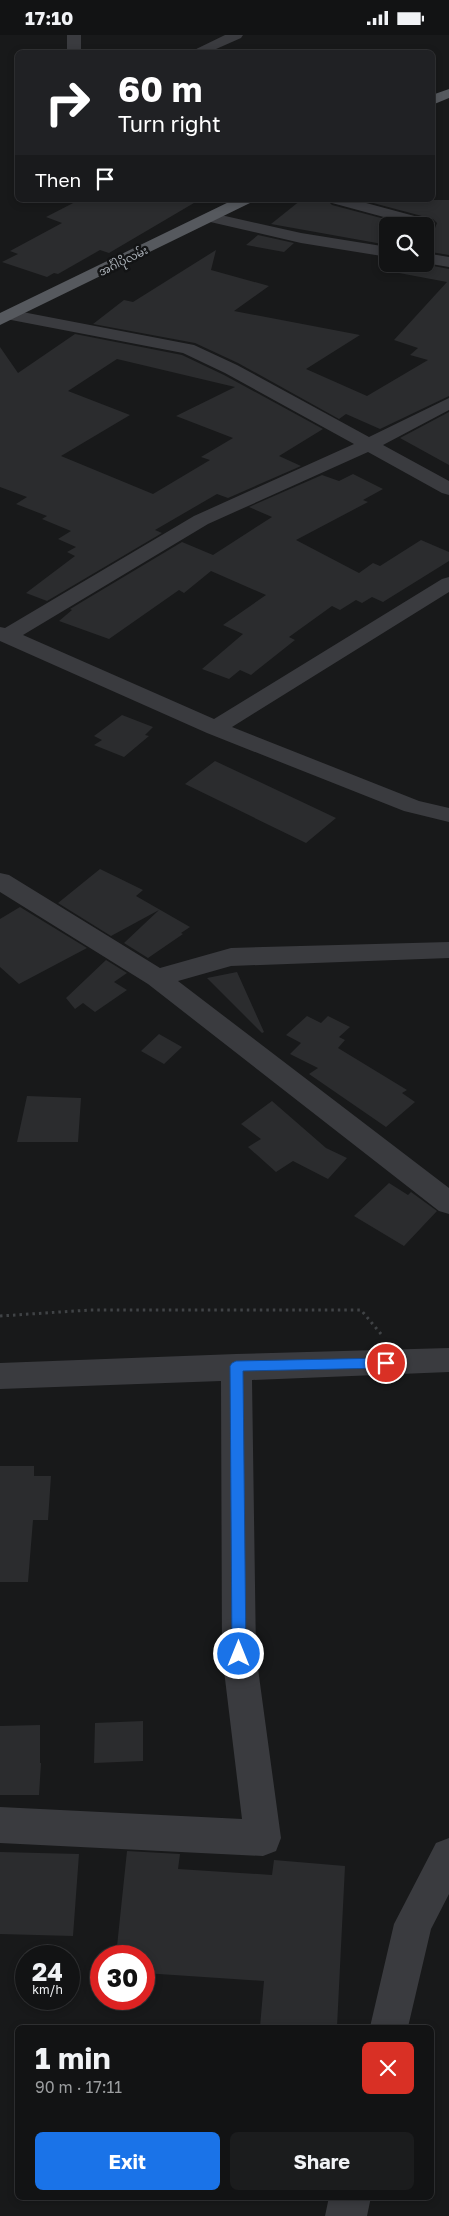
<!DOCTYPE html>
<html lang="en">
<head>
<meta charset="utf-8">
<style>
	body { margin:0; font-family:"Golos Text","Noto Sans Myanmar",sans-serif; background:#1b1c1d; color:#f1f3f6; height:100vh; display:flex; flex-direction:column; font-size:19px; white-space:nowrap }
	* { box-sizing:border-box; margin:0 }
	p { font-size:16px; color:#9c9ea0 }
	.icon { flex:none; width:28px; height:28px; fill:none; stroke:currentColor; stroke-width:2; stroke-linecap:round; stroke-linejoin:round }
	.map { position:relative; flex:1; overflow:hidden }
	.sheet { position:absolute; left:15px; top:1990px; width:419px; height:175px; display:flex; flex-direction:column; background:#121314; border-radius:8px; box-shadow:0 2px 8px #0003,0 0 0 1px #313234 }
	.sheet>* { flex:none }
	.guide { position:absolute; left:15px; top:15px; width:420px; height:152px; border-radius:8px; box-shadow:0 2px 8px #0003,0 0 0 1px #313234; background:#202124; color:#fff; overflow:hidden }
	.controls { position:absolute; left:379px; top:182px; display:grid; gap:10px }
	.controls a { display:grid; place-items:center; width:55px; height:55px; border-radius:8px; background:#121314; box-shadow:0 2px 8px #0003,0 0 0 1px #313234; font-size:25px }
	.speed { position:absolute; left:15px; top:1910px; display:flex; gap:10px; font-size:25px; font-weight:700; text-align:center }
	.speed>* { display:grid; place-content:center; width:65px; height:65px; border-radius:50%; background:#121314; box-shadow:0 2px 8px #0003,0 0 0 1px #313234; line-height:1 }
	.speed small { font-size:12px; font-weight:400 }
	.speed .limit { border:8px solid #d22; background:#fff; color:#111 }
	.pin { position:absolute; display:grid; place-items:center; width:42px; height:42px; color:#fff; margin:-21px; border:2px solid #fff; border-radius:50%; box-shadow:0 1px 5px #0007 }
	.me { position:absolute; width:55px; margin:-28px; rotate:0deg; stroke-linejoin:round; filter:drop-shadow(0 0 4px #0008) }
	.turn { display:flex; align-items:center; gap:18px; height:105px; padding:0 20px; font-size:22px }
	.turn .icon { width:65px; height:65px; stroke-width:2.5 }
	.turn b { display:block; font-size:35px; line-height:42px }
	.then { display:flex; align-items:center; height:48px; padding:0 20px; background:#0003; gap:10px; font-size:19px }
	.round { display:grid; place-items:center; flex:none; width:52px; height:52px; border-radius:8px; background:#1b1c1d }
	.headline { display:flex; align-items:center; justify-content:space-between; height:85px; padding:0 20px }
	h1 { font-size:30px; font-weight:700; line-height:38px }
	.action { display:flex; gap:10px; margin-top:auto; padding:10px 20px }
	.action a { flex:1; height:58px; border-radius:8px; background:#1a73e8; color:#fff; font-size:20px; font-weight:700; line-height:58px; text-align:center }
	.action a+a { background:#1b1c1d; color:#f1f3f6 }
	.status { display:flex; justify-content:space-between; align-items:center; height:35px; padding:0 25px; background:#121314; direction:ltr }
	.status svg { height:14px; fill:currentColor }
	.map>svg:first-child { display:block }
	.building { fill:#2b2c2e; fill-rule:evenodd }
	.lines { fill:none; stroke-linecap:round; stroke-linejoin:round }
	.path { stroke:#404346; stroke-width:3; stroke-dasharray:2.5 4; stroke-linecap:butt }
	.minor { fill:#3a3b3f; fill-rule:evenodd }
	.major { fill:#56595e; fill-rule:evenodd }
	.route { fill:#1a73e8; stroke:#114b97 }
	.labels { text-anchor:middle; stroke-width:5; stroke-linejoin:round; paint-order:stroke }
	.far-street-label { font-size:11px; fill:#acb2b9; stroke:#131415 }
</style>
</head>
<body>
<div class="status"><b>17:10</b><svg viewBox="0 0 49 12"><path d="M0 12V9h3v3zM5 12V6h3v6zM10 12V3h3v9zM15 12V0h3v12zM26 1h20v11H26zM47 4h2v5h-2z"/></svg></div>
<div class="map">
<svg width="449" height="2181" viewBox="0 0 449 2181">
	<rect width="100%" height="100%" fill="#18191a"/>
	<!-- building -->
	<path class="building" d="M79,165H199L109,218L100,215L58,239L54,238L47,242L2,227L18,219L10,216L62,188L46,182Z
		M301,165H327L332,170L411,191H388V210L271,189Z
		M362,165H449V220L425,216V194L428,196L435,193L437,188L433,184Z
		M258,200L294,208L284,217L246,210Z
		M216,215L211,235L269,251L234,276L360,300L306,334L367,361L428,325L410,320L418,313L394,305L447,247L383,235L388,229H423L449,234V361L380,394L346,379L339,384L238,328L195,308L93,289L124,265L133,267Z
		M75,299L182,320L224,340L323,394L279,421L301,431L228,463L217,459L155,495L162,498L47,566L26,558L75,521L67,517L76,512L58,504L71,496L42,484L47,481L16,469L27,462L0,452V312L18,338ZM117,324L235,352L176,381L233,403L201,422L210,425L153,459L61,421L130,380L68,356Z
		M449,377V430L400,403Z
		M353,439L383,454L363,465L368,467L296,505L359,538L373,528L380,531L421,505L449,517V526L383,567L372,562L362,568L356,565L340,575L332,571L289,602L295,605L251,640L240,635L229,644L202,634L243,599L223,590L266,560L211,536L184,558L179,555L109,604L59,586L72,575L70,574L182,507L213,520L272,482L249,472L322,440L339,446Z
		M122,680L153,692L145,700L149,701L124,722L94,710L102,705L94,701Z
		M215,726L336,783L306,808L185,749Z
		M100,834L143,855L136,861L190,892L181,898L183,899L148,923L124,908L159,875L111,901L58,868Z
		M20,872L87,913L19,949L0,932V884Z
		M106,925L127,938L114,947L127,955L95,977L83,968L75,974L66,963Z
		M237,937L264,997L262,998L207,943Z
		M307,981L321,988L328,981L350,992L339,1002L345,1005L338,1013L407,1055L402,1058L415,1067L386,1092L309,1039L318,1033L290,1019L301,1008L286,1000Z
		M159,999L182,1012L164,1029L141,1016Z
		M27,1061L81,1063L78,1107H17Z
		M272,1066L326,1113L347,1123L328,1144L293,1126L276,1137L248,1112L261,1104L241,1089Z
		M389,1148L408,1160L411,1157L437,1176L404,1211L354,1181Z
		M0,1431H34V1441H51L48,1485H33L28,1547H0Z
		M143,1686V1726L94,1728L95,1688Z
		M40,1690V1728H41L39,1760H0V1691Z
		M127,1816L180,1819L178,1834L272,1840L274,1825L345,1831L337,1992H260L264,1946L144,1938V1921H116Z
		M0,1817L79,1819L73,1901L0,1899Z"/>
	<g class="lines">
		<!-- path -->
		<path class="path" d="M0,1281L90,1275H361L381,1299"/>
		<!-- minor -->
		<path class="minor" d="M67,0H81V18H67Z
			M225,0H243L241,3L207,18H188Z
			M329,165H355L433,186L435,189L433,192L427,194L425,191H417L332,168Z
			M212,178L301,198L388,212V222L301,208L206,186L204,183L206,180Z
			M425,218L449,222V232L425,228Z
			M12,275L194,310L237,330L369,402L449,363V375L383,410L449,446V460L442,458L368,417L208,489L23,600L214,684L442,544L449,542V557L232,692L419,766L449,773V787L404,776L207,698L0,606V592L5,593L194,481L354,409L225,338L183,318L6,284L4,280L6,276Z
			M0,838L9,840L160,933L231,913L449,907V923L231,931L178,946L449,1153V1179L439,1176L148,949L0,857Z
			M449,1313V1337L252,1345L256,1619L281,1803L276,1816L263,1821L0,1808V1772L242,1784L222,1619L221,1346L0,1354V1328L236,1319Z
			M449,1803V1859L431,1894L408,1992H370L394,1889L436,1808Z
			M329,2162H371L367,2181H325Z"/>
		<!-- major -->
		<path class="major" d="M449,54V63L432,70V60Z
			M233,165H253L250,168L0,290V278Z"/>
	</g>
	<!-- route -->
	<path class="route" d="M386,1323L390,1324L392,1328L390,1332L386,1333L243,1336L246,1619L244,1623L239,1625L234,1623L232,1619L230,1331L232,1328L236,1326Z"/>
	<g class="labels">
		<!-- far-street labels -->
		<g class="far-street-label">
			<text transform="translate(123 226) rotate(-26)" y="4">အင်္ဂါပိုလမ်း</text>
		</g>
	</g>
</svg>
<div class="controls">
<a><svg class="icon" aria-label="search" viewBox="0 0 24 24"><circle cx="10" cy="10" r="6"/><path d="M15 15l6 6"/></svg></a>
</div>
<div class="speed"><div>24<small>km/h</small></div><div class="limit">30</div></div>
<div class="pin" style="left:386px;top:1328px;background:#d93025"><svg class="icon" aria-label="arrive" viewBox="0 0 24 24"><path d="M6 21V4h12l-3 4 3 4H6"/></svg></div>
<svg class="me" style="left:239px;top:1619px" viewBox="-20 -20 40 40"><circle r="17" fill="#1a73e8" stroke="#fff" stroke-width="3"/><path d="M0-11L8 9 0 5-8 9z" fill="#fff"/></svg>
<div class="guide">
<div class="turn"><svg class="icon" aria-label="right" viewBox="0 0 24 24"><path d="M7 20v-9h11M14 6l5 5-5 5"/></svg><div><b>60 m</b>Turn right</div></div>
<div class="then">Then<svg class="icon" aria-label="arrive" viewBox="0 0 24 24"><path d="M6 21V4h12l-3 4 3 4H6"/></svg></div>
</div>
<section class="sheet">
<div class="headline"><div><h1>1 min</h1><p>90 m · 17:11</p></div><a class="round" style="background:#d93025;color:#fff"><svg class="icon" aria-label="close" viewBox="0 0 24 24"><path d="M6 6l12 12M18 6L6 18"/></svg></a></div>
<div class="action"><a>Exit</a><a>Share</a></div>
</section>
</div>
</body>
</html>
